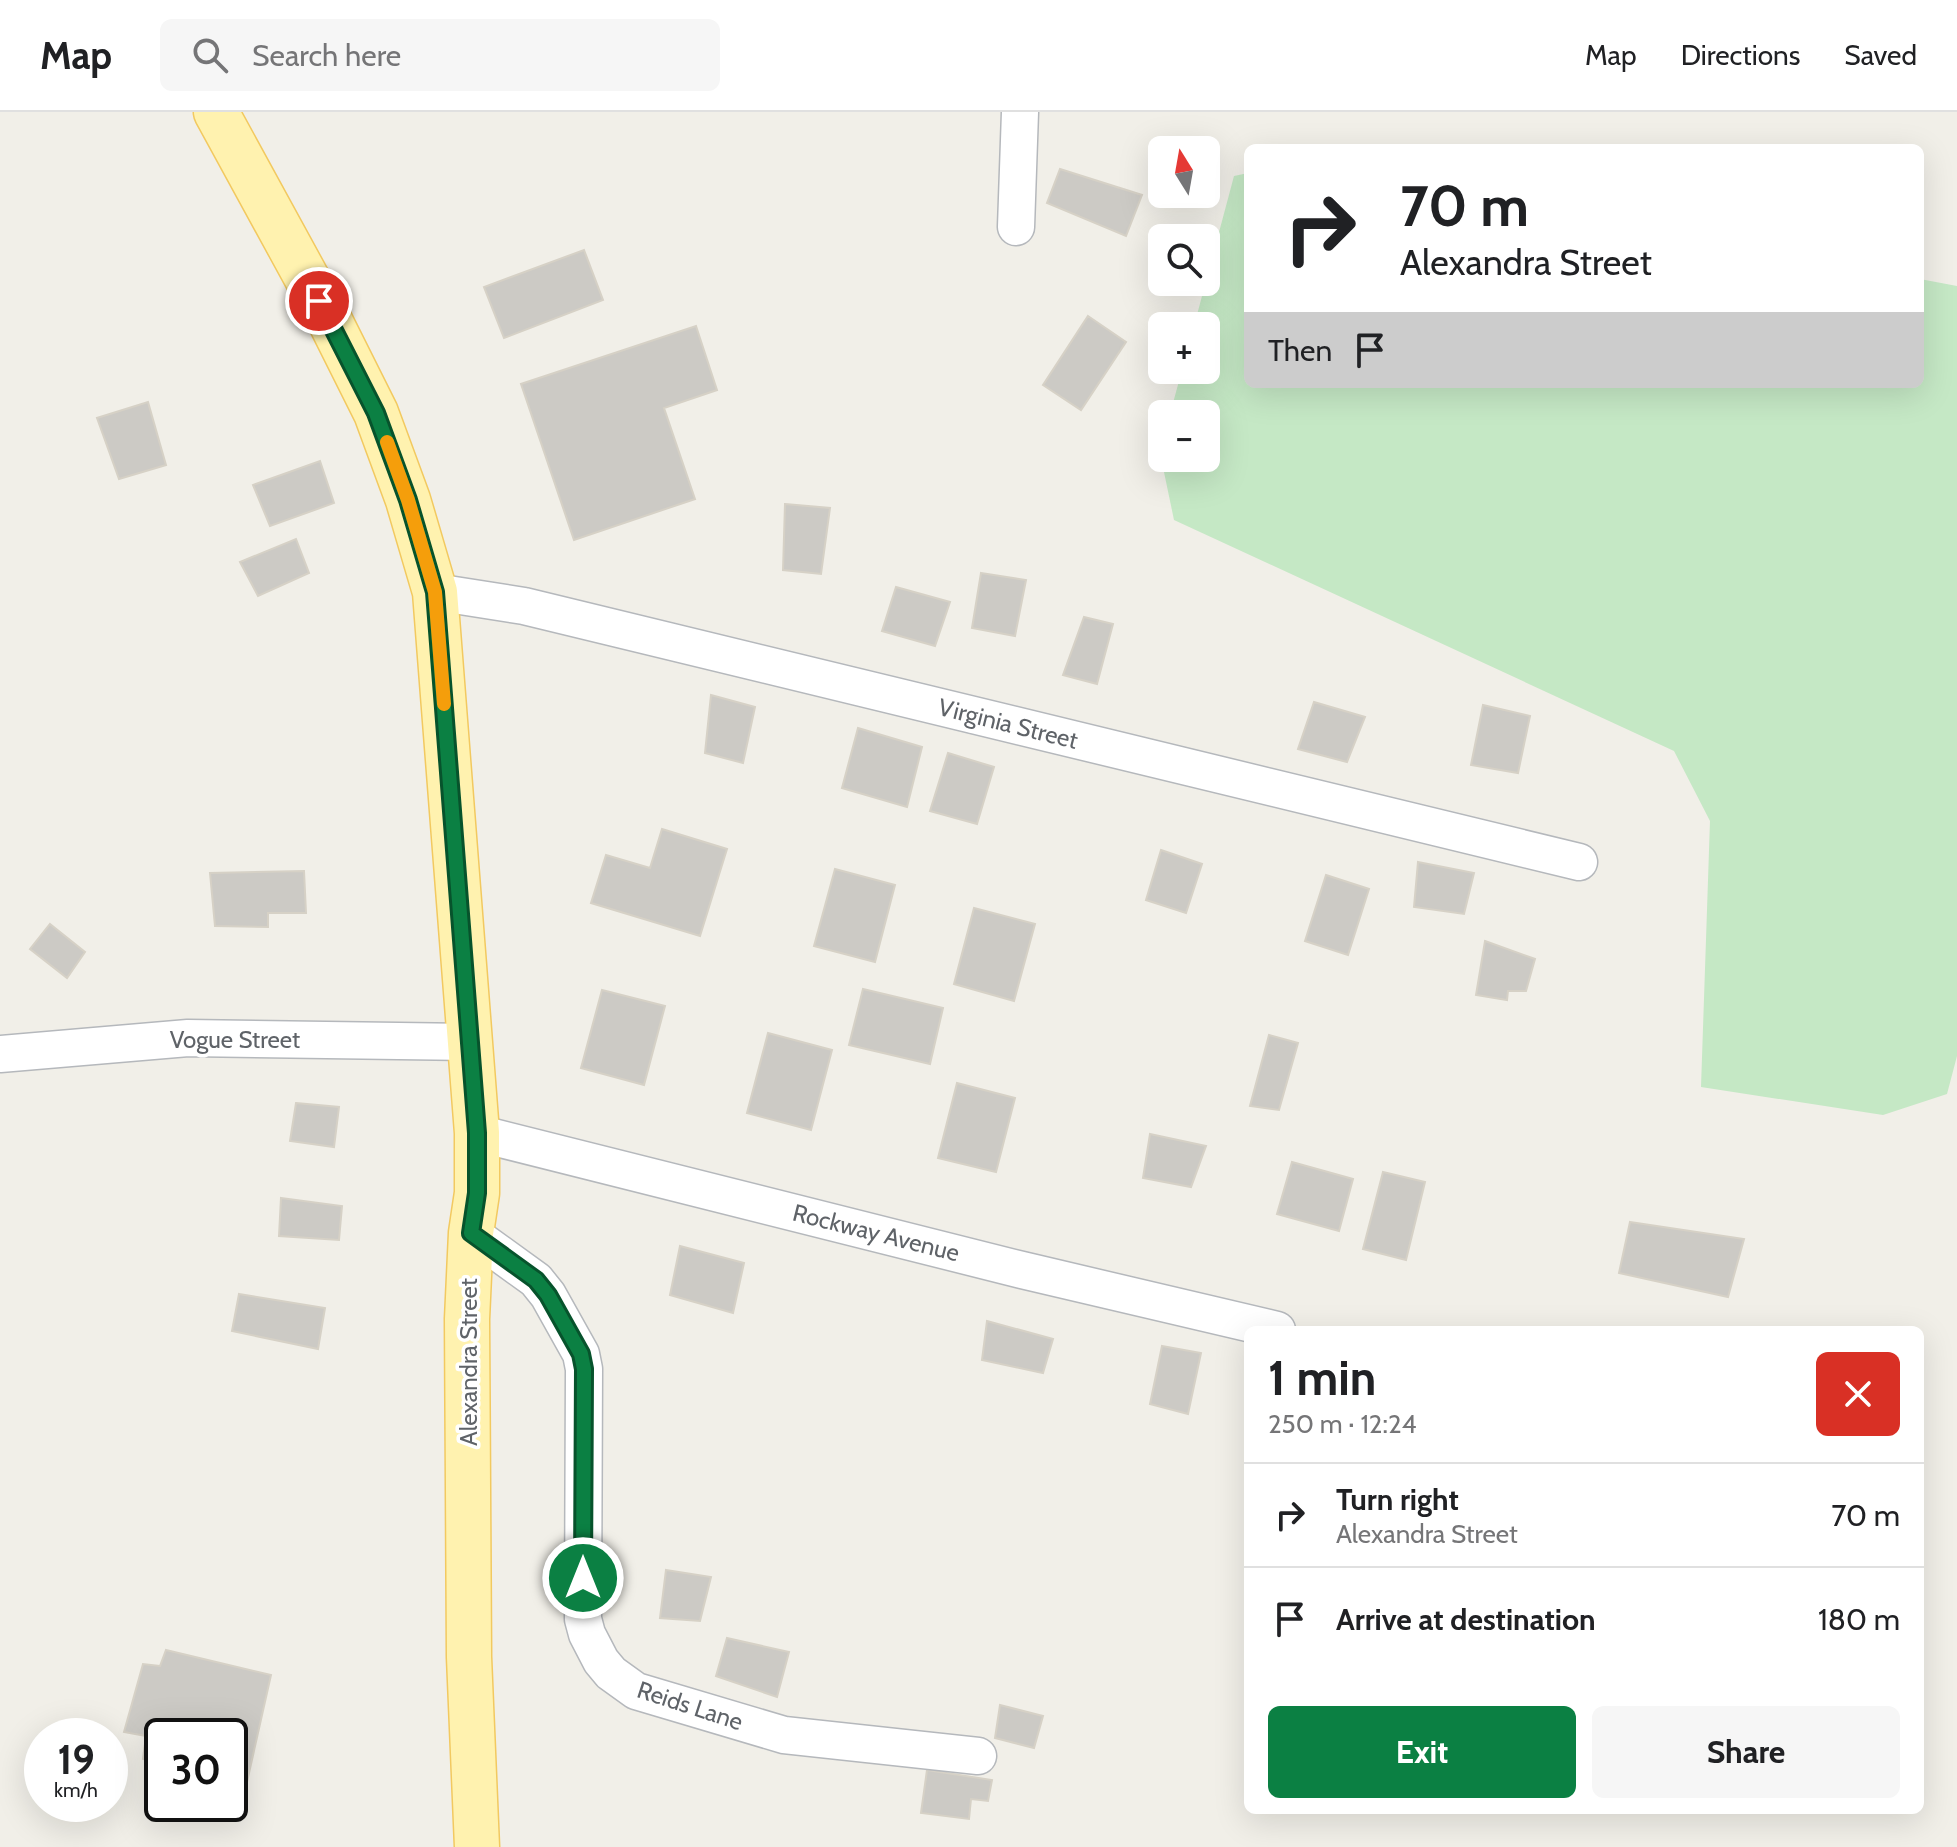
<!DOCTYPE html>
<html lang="en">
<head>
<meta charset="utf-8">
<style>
	body { margin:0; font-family:Cabin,sans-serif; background:#f6f6f6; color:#202124; height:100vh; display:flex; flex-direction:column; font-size:30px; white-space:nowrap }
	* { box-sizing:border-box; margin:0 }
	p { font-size:26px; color:#757577 }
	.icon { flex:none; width:44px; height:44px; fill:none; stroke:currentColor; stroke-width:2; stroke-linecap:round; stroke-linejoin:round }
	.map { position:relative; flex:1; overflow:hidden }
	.sheet { position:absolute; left:1244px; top:1214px; width:680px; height:488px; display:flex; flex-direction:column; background:#fff; border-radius:12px; box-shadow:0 8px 32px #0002 }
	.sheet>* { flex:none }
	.top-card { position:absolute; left:1244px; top:32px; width:680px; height:244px; border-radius:12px; box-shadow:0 8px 32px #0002; background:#fff; color:#202124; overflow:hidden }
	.needle { width:52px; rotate:349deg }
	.buttons { position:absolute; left:1148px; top:24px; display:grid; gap:16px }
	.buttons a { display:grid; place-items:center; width:72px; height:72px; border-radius:12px; background:#fff; box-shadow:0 8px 32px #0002; font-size:40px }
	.speed { position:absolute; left:24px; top:1606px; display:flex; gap:16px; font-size:40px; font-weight:700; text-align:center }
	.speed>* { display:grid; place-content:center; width:104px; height:104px; border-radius:50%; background:#fff; box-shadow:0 8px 32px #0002; line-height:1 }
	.speed small { font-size:20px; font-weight:400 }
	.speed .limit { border:4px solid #111; border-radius:12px; background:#fff; color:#111 }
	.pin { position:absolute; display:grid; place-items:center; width:68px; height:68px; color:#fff; margin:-34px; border:4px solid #fff; border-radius:50%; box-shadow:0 2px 8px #0007 }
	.me { position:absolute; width:88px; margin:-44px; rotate:0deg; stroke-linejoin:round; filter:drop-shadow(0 0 6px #0008) }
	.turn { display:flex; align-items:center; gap:28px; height:168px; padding:0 24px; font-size:36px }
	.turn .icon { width:104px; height:104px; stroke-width:2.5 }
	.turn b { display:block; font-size:56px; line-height:68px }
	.then { display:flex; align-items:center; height:76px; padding:0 24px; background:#0003; gap:16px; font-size:30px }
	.round { display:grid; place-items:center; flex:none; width:84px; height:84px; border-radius:12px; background:#f6f6f6 }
	.overview { display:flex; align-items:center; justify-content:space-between; height:136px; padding:0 24px }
	h1 { font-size:48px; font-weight:700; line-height:60px }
	.action { display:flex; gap:16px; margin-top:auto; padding:16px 24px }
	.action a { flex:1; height:92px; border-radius:12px; background:#0b8043; color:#fff; font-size:32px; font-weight:700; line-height:92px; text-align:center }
	.action a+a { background:#f6f6f6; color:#202124 }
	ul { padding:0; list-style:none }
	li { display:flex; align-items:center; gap:24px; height:104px; padding:0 24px; border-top:2px solid #e0e0e0 }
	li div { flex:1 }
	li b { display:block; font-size:30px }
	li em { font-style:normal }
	header { display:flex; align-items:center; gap:48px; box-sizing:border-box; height:112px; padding:0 40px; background:#fff; border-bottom:2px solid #e0e0e0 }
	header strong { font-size:38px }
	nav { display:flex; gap:44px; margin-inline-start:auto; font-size:28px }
	.search { width:560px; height:72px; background:#f6f6f6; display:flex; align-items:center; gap:20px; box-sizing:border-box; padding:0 28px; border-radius:12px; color:#757577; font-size:30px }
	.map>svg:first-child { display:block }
	.green { fill:#c5e8c5 }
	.building { fill:#cccac5; stroke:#d6d1c6; stroke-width:2 }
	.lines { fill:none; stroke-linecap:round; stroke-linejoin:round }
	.minor-casing { stroke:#b5b8bc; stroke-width:39 }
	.major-casing { stroke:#f2c960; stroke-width:47 }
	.minor { stroke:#fff; stroke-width:36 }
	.major { stroke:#fff2af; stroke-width:44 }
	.route-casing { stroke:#07532c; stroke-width:20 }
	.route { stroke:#0b8043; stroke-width:14 }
	.slow { stroke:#f59e0b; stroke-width:14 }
	.labels { text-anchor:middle; stroke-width:7; stroke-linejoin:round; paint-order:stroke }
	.street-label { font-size:24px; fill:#5f6368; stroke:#fff }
</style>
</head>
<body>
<header>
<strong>Map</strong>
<div class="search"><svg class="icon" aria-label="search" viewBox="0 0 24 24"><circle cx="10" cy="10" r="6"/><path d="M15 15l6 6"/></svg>Search here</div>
<nav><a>Map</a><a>Directions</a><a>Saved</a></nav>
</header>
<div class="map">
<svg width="1957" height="1735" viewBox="0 0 1957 1735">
	<rect width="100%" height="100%" fill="#f1efe8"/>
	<!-- green -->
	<path class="green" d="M1248,61V272H1920V167L1957,174V944L1947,982L1883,1003L1701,975L1710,709L1674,639L1174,408L1160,341L1162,333V346H1206V302H1170L1182,258H1206V214H1194L1234,64Z"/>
	<!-- building -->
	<path class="building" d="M1060,57L1142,83L1126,124L1047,91Z
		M584,138L603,188L504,226L484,175Z
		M1088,204L1126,230L1081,298L1043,273Z
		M696,214L717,278L664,296L695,387L574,428L521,272Z
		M148,290L166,353L119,367L97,306Z
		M320,349L334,391L270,414L253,373Z
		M785,392L830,396L821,462L783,458Z
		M296,427L309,461L258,484L240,450Z
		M981,461L1026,468L1015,524L972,516Z
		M896,475L950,490L935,534L882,519Z
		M1084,505L1113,512L1097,572L1063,563Z
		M711,583L755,595L743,651L705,641Z
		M1314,590L1365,605L1347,650L1298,637Z
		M1483,593L1530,604L1518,661L1471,653Z
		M858,616L922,635L907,695L842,676Z
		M948,641L994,655L977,712L930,699Z
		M662,717L727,737L700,824L591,791L606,743L650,756Z
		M1161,738L1202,752L1186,801L1146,788Z
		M1418,750L1474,761L1464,802L1414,795Z
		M835,757L895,773L875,850L814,834Z
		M304,759L306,801H268V815L215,814L210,761Z
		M1326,763L1369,777L1348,843L1305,829Z
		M974,796L1035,812L1014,889L954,872Z
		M50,812L85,840L67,866L30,837Z
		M1485,829L1535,847L1526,879H1508L1507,888L1476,883Z
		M863,877L943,896L930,952L849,933Z
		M602,878L665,894L644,973L581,956Z
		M768,921L832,938L811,1018L747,1001Z
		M1269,923L1298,931L1279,998L1250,994Z
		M957,971L1015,986L996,1060L938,1046Z
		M296,991L339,995L334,1035L290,1029Z
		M1150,1022L1206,1034L1191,1075L1143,1066Z
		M1292,1050L1353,1067L1339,1119L1277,1102Z
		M1383,1060L1425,1070L1406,1148L1363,1137Z
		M281,1086L342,1094L339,1128L279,1124Z
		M1630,1110L1744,1127L1728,1185L1619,1161Z
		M680,1134L744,1151L733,1201L670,1183Z
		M239,1182L325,1196L318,1237L232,1219Z
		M987,1209L1053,1227L1043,1261L982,1248Z
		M1162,1234L1201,1241L1188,1302L1150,1292Z
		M666,1458L711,1465L700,1509L660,1506Z
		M727,1526L789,1540L777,1585L716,1564Z
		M166,1538L271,1563L247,1670L230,1667V1624H162V1651L143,1647L146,1624L124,1620L143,1552L160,1554Z
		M1000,1593L1043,1604L1034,1636L995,1626Z
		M927,1658L992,1668L988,1689L971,1687L969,1707L921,1701Z"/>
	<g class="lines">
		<!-- minor casing -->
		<g class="minor-casing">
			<path id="minor" d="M1016,115L1020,0
				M435,480L524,494L1579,750
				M0,942L188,926L471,930
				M477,1021L1022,1158L1277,1218
				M471,1121L536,1168L548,1183L581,1242L584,1257L583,1507L587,1522L601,1549L611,1561L636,1579L784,1623L978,1644"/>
		</g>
		<!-- major casing -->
		<g class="major-casing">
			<path id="major" d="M216,0L327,203L376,301L408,388L435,480L477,1021V1081L471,1121L467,1207L469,1545L477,1735"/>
		</g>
		<!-- minor -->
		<use href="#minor" class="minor"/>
		<!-- major -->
		<use href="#major" class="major"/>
	</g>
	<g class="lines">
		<!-- route casing -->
		<g class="route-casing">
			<path id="route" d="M319,189L376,301L408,388L435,480L477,1021V1081L471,1121L536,1168L548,1183L581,1242L584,1257L583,1466"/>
		</g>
		<!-- route -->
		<use href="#route" class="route"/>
		<!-- slow -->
		<path class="slow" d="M387,330L408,388L435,480L444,592"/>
	</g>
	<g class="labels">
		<!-- street labels -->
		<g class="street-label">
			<text transform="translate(1008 612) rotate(14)" y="8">Virginia Street</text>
			<text x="235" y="936">Vogue Street</text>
			<text transform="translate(876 1121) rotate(14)" y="8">Rockway Avenue</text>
			<text transform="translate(469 1250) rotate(-90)" y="8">Alexandra Street</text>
			<text transform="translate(690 1594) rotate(18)" y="8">Reids Lane</text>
		</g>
	</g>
</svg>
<div class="buttons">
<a><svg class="needle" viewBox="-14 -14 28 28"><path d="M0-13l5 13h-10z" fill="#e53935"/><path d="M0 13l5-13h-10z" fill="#757577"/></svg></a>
<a><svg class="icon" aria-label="search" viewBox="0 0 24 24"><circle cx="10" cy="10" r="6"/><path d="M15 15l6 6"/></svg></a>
<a>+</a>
<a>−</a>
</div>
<div class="speed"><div>19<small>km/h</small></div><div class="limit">30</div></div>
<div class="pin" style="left:319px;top:189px;background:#d93025"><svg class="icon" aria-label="arrive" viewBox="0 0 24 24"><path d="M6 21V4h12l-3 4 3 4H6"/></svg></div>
<svg class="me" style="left:583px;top:1466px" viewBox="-20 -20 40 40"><circle r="17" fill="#0b8043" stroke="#fff" stroke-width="3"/><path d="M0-11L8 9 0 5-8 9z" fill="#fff"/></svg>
<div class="top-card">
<div class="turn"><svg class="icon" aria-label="right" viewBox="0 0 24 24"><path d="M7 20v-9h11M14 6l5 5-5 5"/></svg><div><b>70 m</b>Alexandra Street</div></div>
<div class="then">Then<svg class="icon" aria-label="arrive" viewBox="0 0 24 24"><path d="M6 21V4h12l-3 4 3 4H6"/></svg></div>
</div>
<section class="sheet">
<div class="overview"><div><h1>1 min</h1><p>250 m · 12:24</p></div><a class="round" style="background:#d93025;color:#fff"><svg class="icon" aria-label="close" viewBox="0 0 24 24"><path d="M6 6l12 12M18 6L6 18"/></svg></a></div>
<ul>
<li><svg class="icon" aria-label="right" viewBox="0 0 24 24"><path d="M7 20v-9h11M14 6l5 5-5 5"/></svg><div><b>Turn right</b><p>Alexandra Street</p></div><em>70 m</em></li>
<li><svg class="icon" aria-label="arrive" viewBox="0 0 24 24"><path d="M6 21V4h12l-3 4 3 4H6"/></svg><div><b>Arrive at destination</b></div><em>180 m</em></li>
</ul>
<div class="action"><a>Exit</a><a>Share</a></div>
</section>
</div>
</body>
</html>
